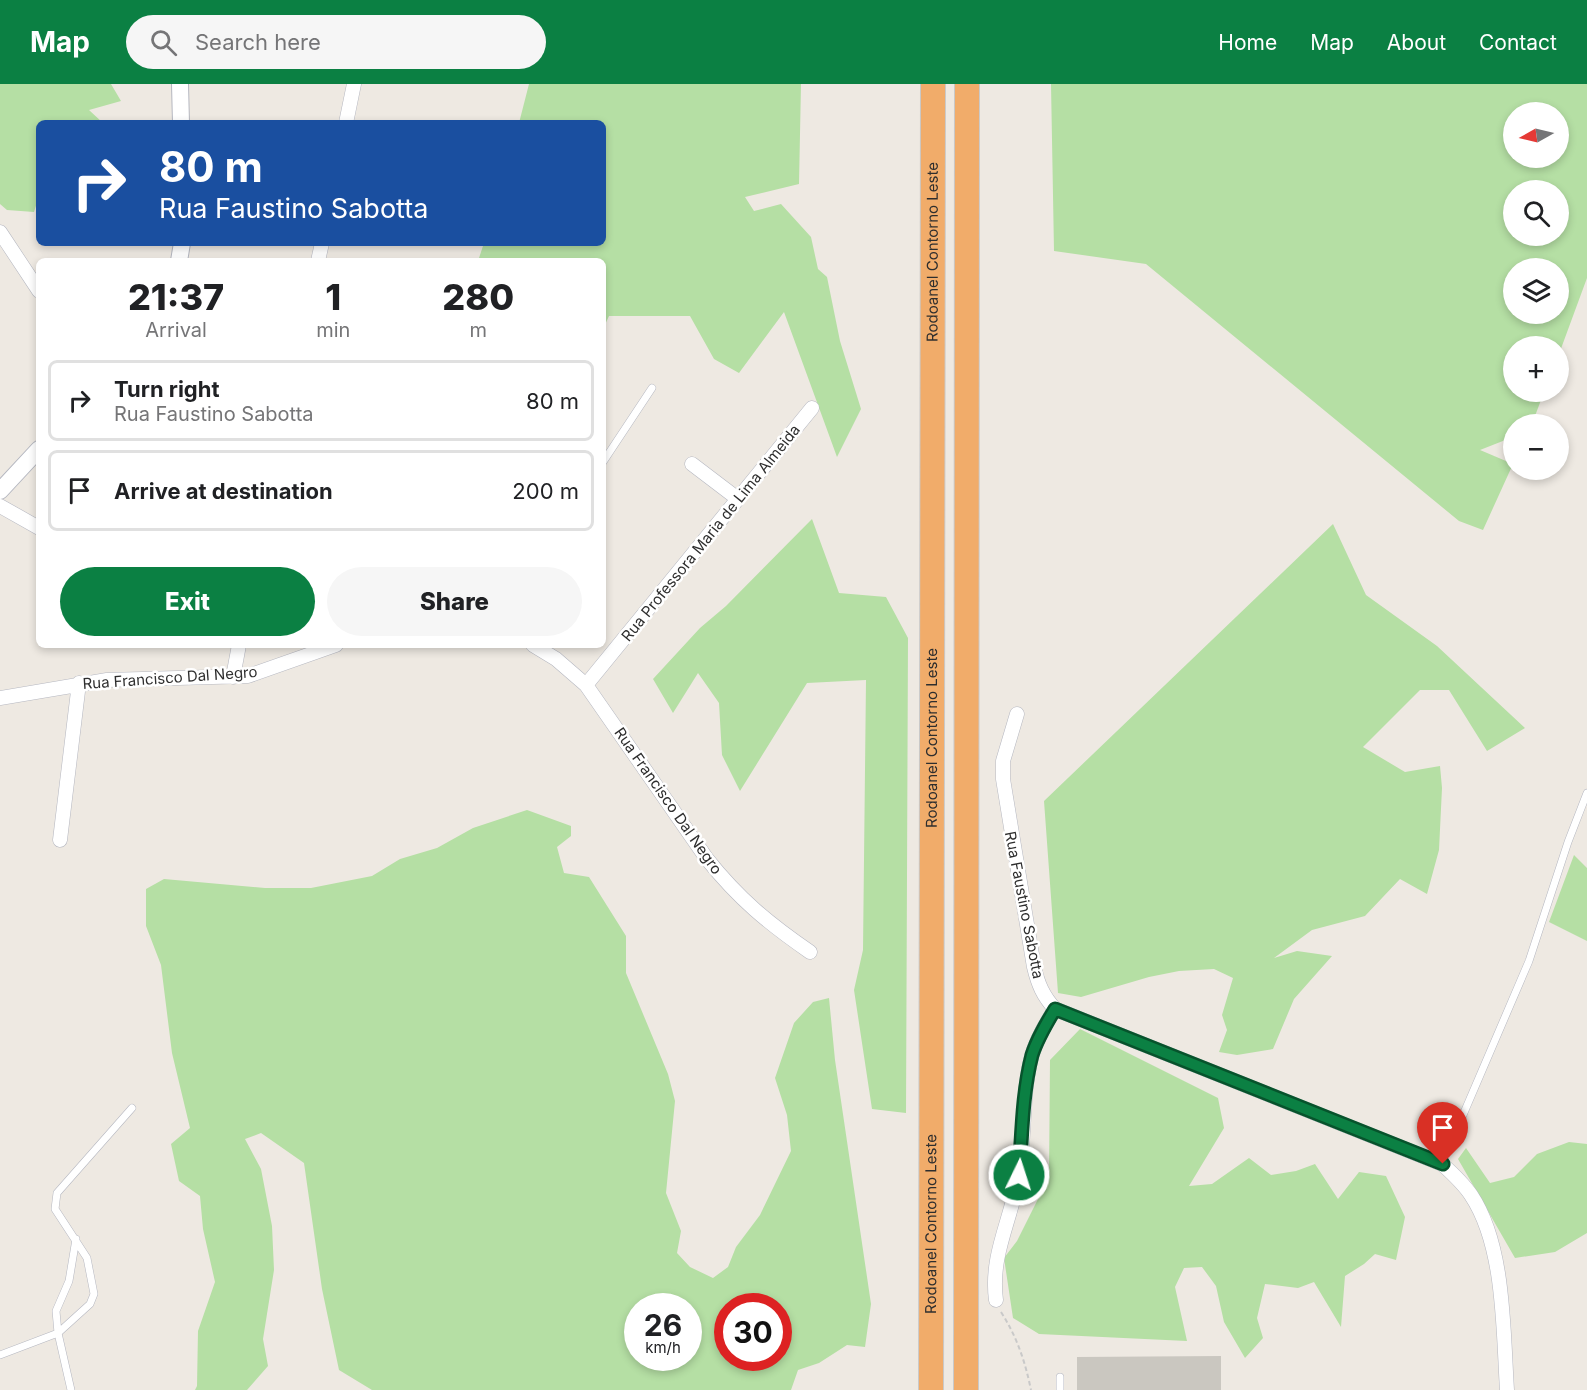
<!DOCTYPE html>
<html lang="en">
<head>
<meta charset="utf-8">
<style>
	body { margin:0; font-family:Inter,sans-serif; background:#f6f6f6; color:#202124; height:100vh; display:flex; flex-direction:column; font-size:22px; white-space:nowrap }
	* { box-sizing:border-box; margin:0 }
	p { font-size:20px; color:#757577 }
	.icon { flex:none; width:33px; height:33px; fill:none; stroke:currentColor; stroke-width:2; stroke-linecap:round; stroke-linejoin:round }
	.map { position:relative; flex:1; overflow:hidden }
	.sheet { position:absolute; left:36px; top:174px; width:570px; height:390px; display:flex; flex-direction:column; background:#fff; border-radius:9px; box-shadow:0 3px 9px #0003 }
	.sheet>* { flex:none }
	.banner { position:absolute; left:36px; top:36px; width:570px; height:126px; border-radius:9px; box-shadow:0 3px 9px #0003; background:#1a4fa0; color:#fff; overflow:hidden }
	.needle { width:39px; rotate:262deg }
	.tools { position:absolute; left:1503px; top:18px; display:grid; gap:12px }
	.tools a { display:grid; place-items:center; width:66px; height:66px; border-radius:50%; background:#fff; box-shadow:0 3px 9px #0003; font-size:30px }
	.speed { position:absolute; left:624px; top:1209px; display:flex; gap:12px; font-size:30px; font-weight:700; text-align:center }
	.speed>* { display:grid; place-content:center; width:78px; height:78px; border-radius:50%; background:#fff; box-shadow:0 3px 9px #0003; line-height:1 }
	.speed small { font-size:15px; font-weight:400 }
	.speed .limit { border:9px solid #d22; background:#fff; color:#111 }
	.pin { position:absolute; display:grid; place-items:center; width:51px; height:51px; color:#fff; margin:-62px -26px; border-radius:50% 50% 50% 0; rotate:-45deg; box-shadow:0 0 6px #0007 }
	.pin .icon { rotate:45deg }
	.me { position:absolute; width:66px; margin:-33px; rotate:4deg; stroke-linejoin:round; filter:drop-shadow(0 0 4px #0008) }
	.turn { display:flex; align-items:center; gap:21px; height:126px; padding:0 24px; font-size:27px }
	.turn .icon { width:78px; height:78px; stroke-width:2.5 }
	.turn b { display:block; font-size:42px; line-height:51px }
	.eta { display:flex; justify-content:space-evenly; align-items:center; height:102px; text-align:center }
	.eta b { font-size:36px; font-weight:800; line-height:42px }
	.button { display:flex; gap:12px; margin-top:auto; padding:12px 24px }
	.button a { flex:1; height:69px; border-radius:36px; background:#0b8043; color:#fff; font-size:24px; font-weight:800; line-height:69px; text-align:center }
	.button a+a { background:#f6f6f6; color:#202124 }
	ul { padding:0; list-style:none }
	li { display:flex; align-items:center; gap:18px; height:81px; margin:0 12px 9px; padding:0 12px; border:3px solid #e0e0e0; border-radius:9px }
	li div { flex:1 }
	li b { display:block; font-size:22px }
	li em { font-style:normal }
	header { display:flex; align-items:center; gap:36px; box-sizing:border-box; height:84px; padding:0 30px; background:#0b8043; color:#fff }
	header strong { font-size:28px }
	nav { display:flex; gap:33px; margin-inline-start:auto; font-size:21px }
	.search { width:420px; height:54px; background:#f6f6f6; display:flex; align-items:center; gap:15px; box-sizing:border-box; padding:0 21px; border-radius:33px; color:#757577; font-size:22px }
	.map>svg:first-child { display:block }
	.green { fill:#b5dfa4; fill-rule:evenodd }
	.building { fill:#cac7c0 }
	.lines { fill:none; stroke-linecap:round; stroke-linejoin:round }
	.service-casing { stroke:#b5b7c0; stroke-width:8 }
	.minor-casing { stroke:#b5b7c0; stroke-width:15 }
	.tertiary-casing { stroke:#b5b7c0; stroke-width:18 }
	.motorway-casing { stroke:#c9c9c9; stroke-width:26 }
	.path { stroke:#c9c9c9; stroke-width:2; stroke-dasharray:4.5 3; stroke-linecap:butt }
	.service { stroke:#fff; stroke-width:7 }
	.minor { stroke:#fff; stroke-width:14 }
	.tertiary { stroke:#fff; stroke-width:16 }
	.motorway { stroke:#f1ac6a; stroke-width:24 }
	.route-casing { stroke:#07532c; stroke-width:15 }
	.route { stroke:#0b8043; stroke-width:10 }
	.labels { text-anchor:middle; stroke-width:5; stroke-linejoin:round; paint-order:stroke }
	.street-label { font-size:15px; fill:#2e2e2e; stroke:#fff }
</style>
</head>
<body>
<header>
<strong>Map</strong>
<div class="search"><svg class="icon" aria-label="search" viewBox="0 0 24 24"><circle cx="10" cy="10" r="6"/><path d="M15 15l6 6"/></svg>Search here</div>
<nav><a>Home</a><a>Map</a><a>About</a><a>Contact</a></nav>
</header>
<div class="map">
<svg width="1587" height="1306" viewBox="0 0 1587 1306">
	<rect width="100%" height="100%" fill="#eee9e2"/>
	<!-- green -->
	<path class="green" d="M0,0H111L121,17L89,26L103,39H39V112L34,128L7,126L0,120Z
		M529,0H801L799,100L745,113L754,127L781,120L811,153L818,185L827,193L840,257L861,325L837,373L784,228L739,289L714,275L690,232H609L603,245V177H478L484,159H603V39H519Z
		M1051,0H1587V194L1559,270L1558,262H1514V308H1544L1532,340H1514L1513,353L1480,366L1513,380L1483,446L1459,437L1146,180L1054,167ZM1514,28H1558V74H1514ZM1558,106V152H1514V106ZM1558,184V230H1514V184Z
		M812,435L839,509L886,513L908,554L906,1029L872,1025L854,906L863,866L866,596L807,599L740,707L722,671L719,619L698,589L673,629L653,595L700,544L726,522Z
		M1333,440L1366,511L1437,562L1525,644L1487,667L1449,606H1420L1363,663L1405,688L1440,682L1442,704L1439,766L1427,810L1400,795L1365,832L1312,846L1274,874L1297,867L1332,872L1294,915L1273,965L1237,971L1219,968L1227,946L1222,931L1233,894L1214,885L1179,887L1149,893L1081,913L1058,909L1044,717Z
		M527,726L571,742V752L557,763L564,789L589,793L626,852V889L668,990L675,1017L666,1109L681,1147L677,1169L690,1183L713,1194L728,1183L736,1163L760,1131L791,1067L787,1031L775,994L794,939L813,918L829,914L835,976L871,1220L865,1263L847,1261L819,1279L798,1286L791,1306H372L339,1286L322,1205L304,1079L261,1049L245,1055L261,1085L272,1142L274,1186L263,1255L268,1282L247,1306H195L197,1302L198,1247L215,1198L203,1145L200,1112L179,1097L171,1060L190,1044L172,969L161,881L146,842V805L164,795L265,804H311L372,792L400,775L437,764L473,744ZM688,1222V1274H638V1222ZM778,1222V1274H728V1222Z
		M1574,771L1587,784V857L1549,838Z
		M1080,945L1218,1014L1224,1044L1189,1102L1212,1100L1249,1074L1271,1091L1296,1087L1315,1080L1338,1115L1359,1088L1386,1092L1405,1133L1396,1176L1375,1170L1364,1180L1345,1192L1341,1243L1314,1198L1298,1204L1265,1200L1257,1234L1263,1254L1245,1274L1224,1238L1216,1202L1202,1183L1184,1184L1175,1203L1187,1257L1039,1250L1013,1234L1004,1174L1017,1157L1049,1093L1050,976Z
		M1569,1058L1587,1060V1149L1555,1168L1515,1174L1458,1075L1466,1064L1490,1099L1514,1093L1537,1070Z"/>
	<!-- building -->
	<path class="building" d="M1221,1272V1306H1077V1273Z"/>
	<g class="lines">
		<!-- service casing -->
		<g class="service-casing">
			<path id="service" d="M603,378L652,304
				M1442,1080L1529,877L1568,758L1587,709
				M58,1249L90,1220L94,1210L87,1174L55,1125L57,1109L132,1024
				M58,1249L56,1227L69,1197L76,1155
				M0,1271L58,1249L71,1306
				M1060,1306V1293"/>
		</g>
		<!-- minor casing -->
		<g class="minor-casing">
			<path id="minor" d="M346,39L354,0
				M0,148L39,207
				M318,177L322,159
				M692,380L738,415
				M0,422L39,444
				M533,561L556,575L586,601L707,775C739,815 768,839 810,868
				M233,593L239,561
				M586,601L812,324
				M0,614L107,596L248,592L336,561
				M1017,630L1003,677V695L1034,883C1038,900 1043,912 1055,925L1442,1080C1452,1089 1463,1099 1471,1111C1505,1162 1503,1246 1507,1306
				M60,756L79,599
				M996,1216C990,1171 1011,1137 1018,1094C1026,1053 1021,1011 1032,971C1037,954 1046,939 1055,925"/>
		</g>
		<!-- tertiary casing -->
		<g class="tertiary-casing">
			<path id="tertiary" d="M180,0L181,39
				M179,177L182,159
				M0,407L39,365"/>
		</g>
		<!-- motorway casing -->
		<g class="motorway-casing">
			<g id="motorway">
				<path id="s1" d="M931,1306L933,0"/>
				<path d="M966,1306L967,0"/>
			</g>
		</g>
		<!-- path -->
		<path class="path" d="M1001,1228C1017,1253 1025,1277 1031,1306"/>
		<!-- service -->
		<use href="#service" class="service"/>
		<!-- minor -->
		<use href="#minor" class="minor"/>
		<!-- tertiary -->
		<use href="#tertiary" class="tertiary"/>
		<!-- motorway -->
		<use href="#motorway" class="motorway"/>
	</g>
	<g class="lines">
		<!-- route casing -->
		<g class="route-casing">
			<path id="route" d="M1019,1091C1022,1051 1022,1010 1032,971C1037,955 1046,940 1055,925L1443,1080"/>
		</g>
		<!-- route -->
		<use href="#route" class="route"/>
	</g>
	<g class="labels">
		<!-- street labels -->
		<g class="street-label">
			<text dy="5" stroke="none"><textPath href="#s1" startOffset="1138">Rodoanel Contorno Leste</textPath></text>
			<text transform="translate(711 449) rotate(-51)" y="5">Rua Professora Maria de Lima Almeida</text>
			<text transform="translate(170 594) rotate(-4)" y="5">Rua Francisco Dal Negro</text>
			<text dy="5" stroke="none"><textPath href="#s1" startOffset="652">Rodoanel Contorno Leste</textPath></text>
			<text transform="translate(668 717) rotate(55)" y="5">Rua Francisco Dal Negro</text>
			<text transform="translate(1024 821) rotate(79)" y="5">Rua Faustino Sabotta</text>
			<text dy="5" stroke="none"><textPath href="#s1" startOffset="166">Rodoanel Contorno Leste</textPath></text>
		</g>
	</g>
</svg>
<div class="tools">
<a><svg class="needle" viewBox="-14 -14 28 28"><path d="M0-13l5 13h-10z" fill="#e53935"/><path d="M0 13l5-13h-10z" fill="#757577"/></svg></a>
<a><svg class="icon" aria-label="search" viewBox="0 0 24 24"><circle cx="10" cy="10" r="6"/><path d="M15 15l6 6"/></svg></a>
<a><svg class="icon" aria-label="layers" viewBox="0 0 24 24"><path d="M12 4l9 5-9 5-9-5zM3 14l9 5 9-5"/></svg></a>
<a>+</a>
<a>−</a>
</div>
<div class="speed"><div>26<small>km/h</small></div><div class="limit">30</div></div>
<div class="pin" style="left:1443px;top:1080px;background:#d93025"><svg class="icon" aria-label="arrive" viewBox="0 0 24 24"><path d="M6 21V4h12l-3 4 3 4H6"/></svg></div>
<svg class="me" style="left:1019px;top:1091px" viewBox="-20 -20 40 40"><circle r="17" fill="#0b8043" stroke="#fff" stroke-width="3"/><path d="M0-11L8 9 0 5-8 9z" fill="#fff"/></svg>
<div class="banner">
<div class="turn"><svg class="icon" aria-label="right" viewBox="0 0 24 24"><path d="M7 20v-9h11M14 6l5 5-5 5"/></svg><div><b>80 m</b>Rua Faustino Sabotta</div></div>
</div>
<section class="sheet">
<div class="eta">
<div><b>21:37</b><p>Arrival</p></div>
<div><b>1</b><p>min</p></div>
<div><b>280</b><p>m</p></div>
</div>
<ul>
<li><svg class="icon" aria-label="right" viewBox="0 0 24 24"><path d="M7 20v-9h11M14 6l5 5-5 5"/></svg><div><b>Turn right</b><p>Rua Faustino Sabotta</p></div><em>80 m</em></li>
<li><svg class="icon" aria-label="arrive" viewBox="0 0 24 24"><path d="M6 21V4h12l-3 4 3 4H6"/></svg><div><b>Arrive at destination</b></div><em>200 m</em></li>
</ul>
<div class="button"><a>Exit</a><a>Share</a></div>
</section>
</div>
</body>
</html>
